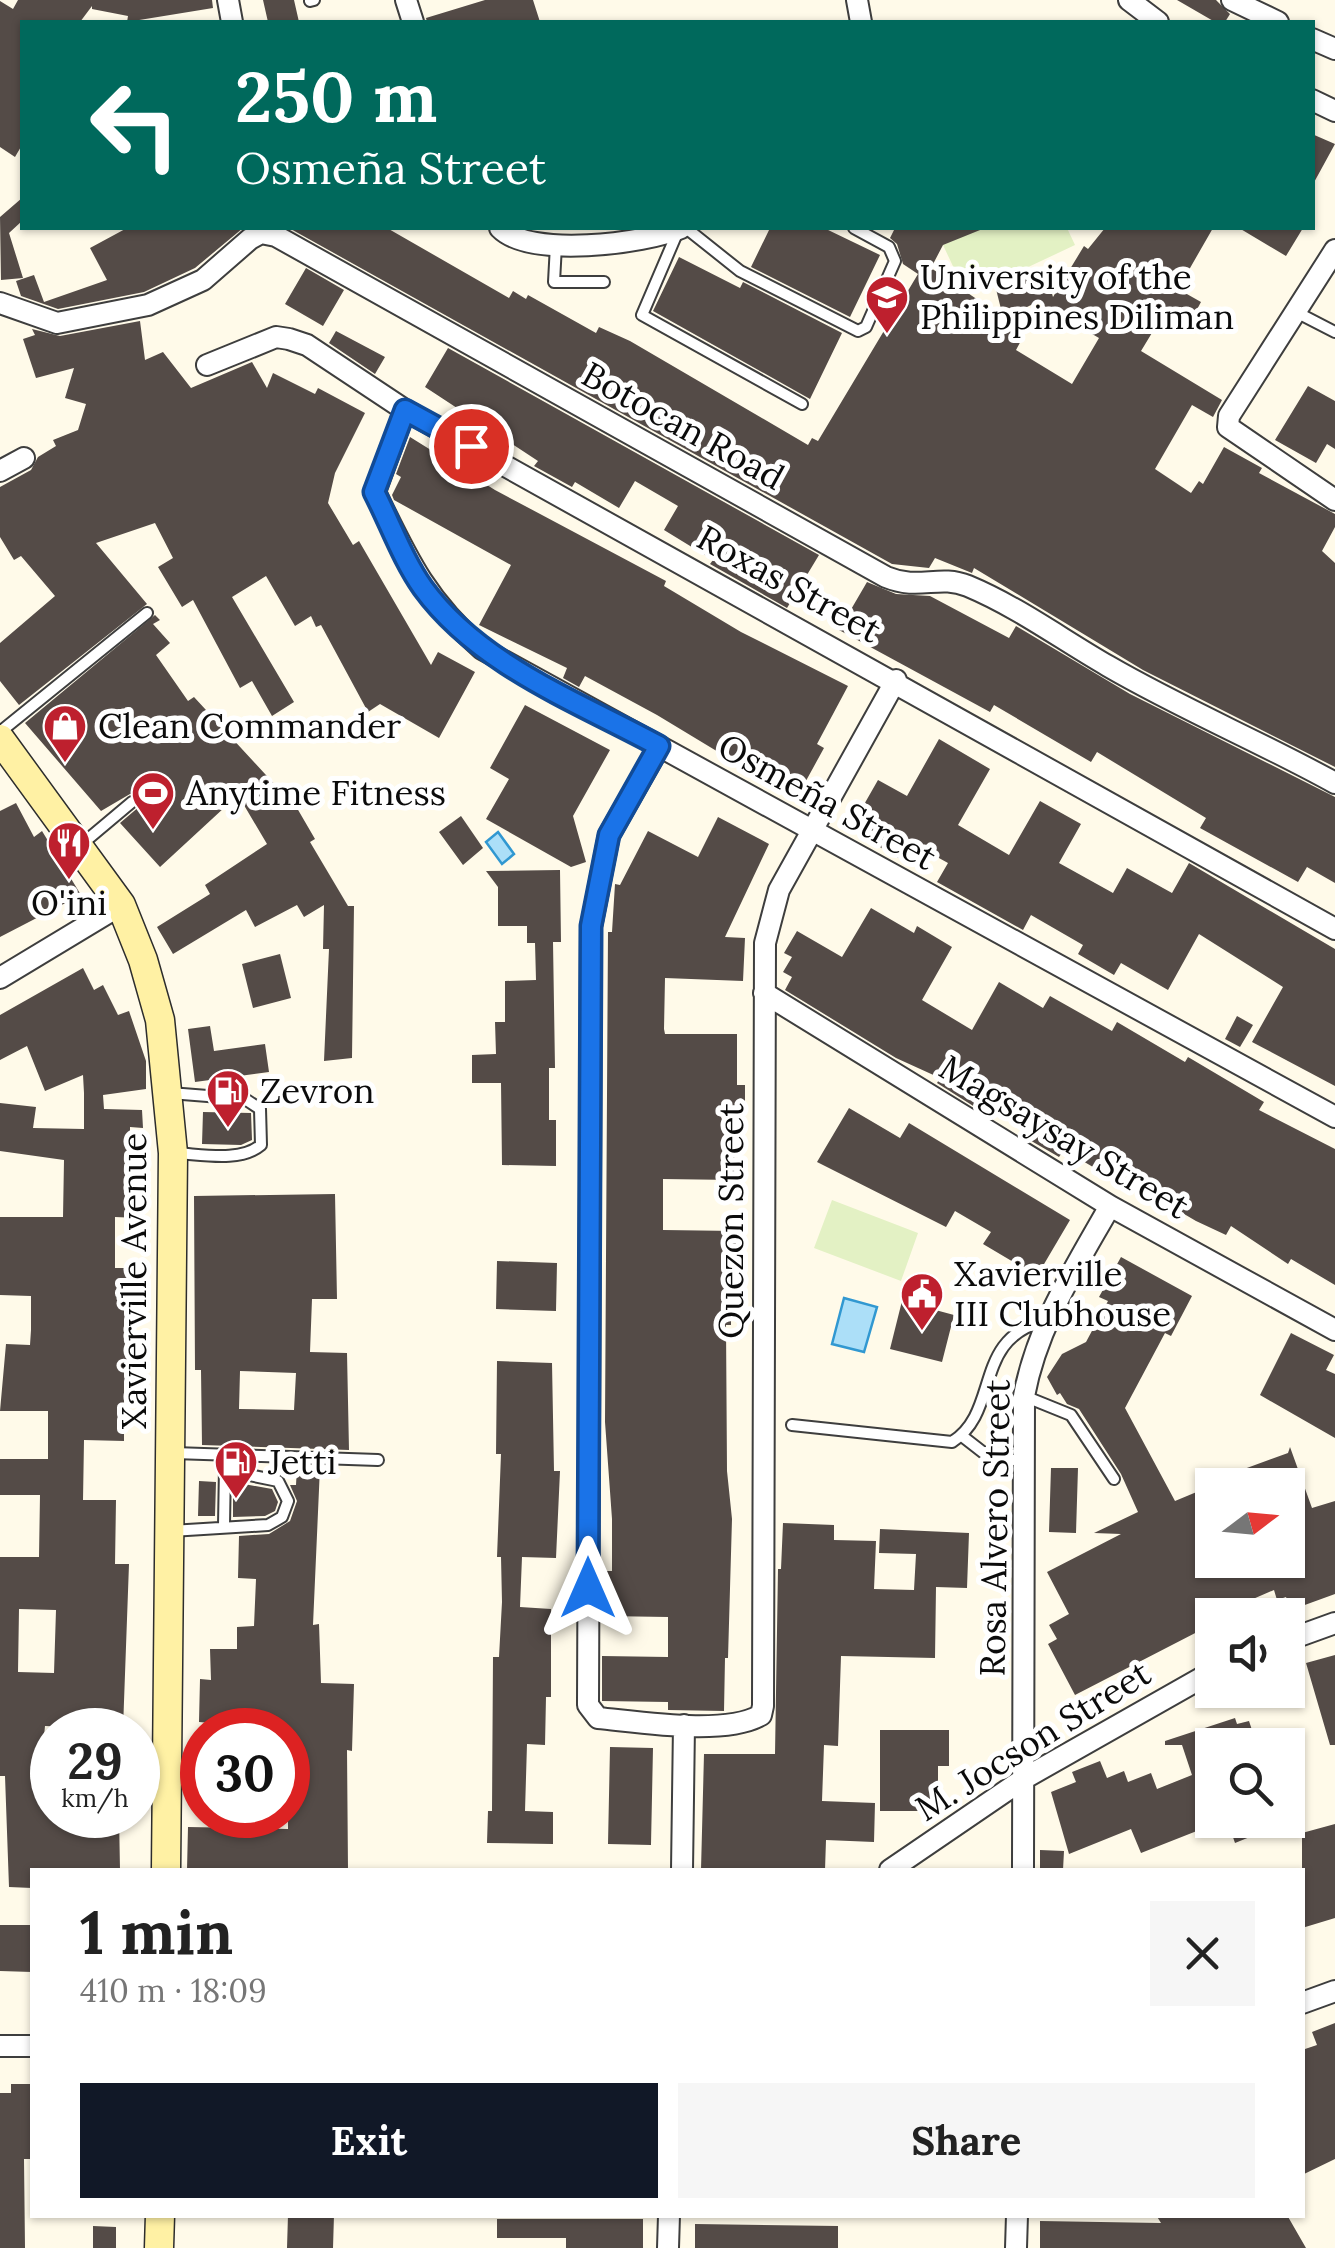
<!DOCTYPE html>
<html lang="en">
<head>
<meta charset="utf-8">
<style>
	body { margin:0; font-family:Lora,serif; background:#f6f6f6; color:#222; height:100vh; display:flex; flex-direction:column; font-size:38px; white-space:nowrap }
	* { box-sizing:border-box; margin:0 }
	p { font-size:32px; color:#767676 }
	.icon { flex:none; width:55px; height:55px; fill:none; stroke:currentColor; stroke-width:2; stroke-linecap:round; stroke-linejoin:round }
	.map { position:relative; flex:1; overflow:hidden }
	.details { position:absolute; left:30px; top:1868px; width:1275px; height:350px; display:flex; flex-direction:column; background:#fff; border-radius:0px; box-shadow:0 2px 8px #0004 }
	.details>* { flex:none }
	.top-card { position:absolute; left:20px; top:20px; width:1295px; height:210px; border-radius:0px; box-shadow:0 2px 8px #0004; background:#00695c; color:#fff; overflow:hidden }
	.needle { width:65px; rotate:74deg }
	.buttons { position:absolute; left:1195px; top:1468px; display:grid; gap:20px }
	.buttons a { display:grid; place-items:center; width:110px; height:110px; border-radius:0px; background:#fff; box-shadow:0 2px 8px #0004; font-size:50px }
	.speed { position:absolute; left:30px; top:1708px; display:flex; gap:20px; font-size:50px; font-weight:700; text-align:center }
	.speed>* { display:grid; place-content:center; width:130px; height:130px; border-radius:50%; background:#fff; box-shadow:0 2px 8px #0004; line-height:1 }
	.speed small { font-size:25px; font-weight:400 }
	.speed .limit { border:15px solid #d22; background:#fff; color:#111 }
	.pin { position:absolute; display:grid; place-items:center; width:85px; height:85px; color:#fff; margin:-42px; border:5px solid #fff; border-radius:50%; box-shadow:0 2px 10px #0007 }
	.me { position:absolute; width:110px; margin:-55px; rotate:0deg; stroke-linejoin:round; filter:drop-shadow(0 0 8px #0008) }
	.turn { display:flex; align-items:center; gap:35px; height:210px; padding:0 50px; font-size:45px }
	.turn .icon { width:130px; height:130px; stroke-width:2.5 }
	.turn b { display:block; font-size:70px; line-height:85px }
	.round { display:grid; place-items:center; flex:none; width:105px; height:105px; border-radius:0px; background:#f6f6f6 }
	.head { display:flex; align-items:center; justify-content:space-between; height:170px; padding:0 50px }
	h1 { font-size:60px; font-weight:700; line-height:75px }
	.primary-button { display:flex; gap:20px; margin-top:auto; padding:20px 50px }
	.primary-button a { flex:1; height:115px; border-radius:0px; background:#111827; color:#fff; font-size:40px; font-weight:700; line-height:115px; text-align:center }
	.primary-button a+a { background:#f6f6f6; color:#222 }
	.map>svg:first-child { display:block }
	.pitch { fill:#e3f1c4 }
	.water { fill:#acdff8; stroke:#3198d1; stroke-width:2.5 }
	.building { fill:#544b47; fill-rule:evenodd }
	.lines { fill:none; stroke-linecap:round; stroke-linejoin:round }
	.service-casing { stroke:#3e3e3e; stroke-width:14 }
	.minor-casing { stroke:#3e3e3e; stroke-width:24 }
	.secondary-casing { stroke:#2d2d2d; stroke-width:31 }
	.service { stroke:#fff; stroke-width:10 }
	.minor { stroke:#fff; stroke-width:20 }
	.secondary { stroke:#fff1a4; stroke-width:28 }
	.route-casing { stroke:#114b97; stroke-width:25 }
	.route { stroke:#1a73e8; stroke-width:18 }
	.labels { text-anchor:middle; stroke-width:10; stroke-linejoin:round; paint-order:stroke }
	.poi-label { font-size:35px; fill:#0b0b0b; stroke:#fff; text-anchor:start }
	.street-label { font-size:35px; fill:#0b0b0b; stroke:#fff }
</style>
</head>
<body>
<div class="map">
<svg width="1335" height="2248" viewBox="0 0 1335 2248">
	<rect width="100%" height="100%" fill="#fffae9"/>
	<!-- pitch -->
	<path class="pitch" d="M981,228H1067L1075,245L967,296L943,245Z
		M832,1200L918,1233L901,1281L814,1248Z"/>
	<!-- water -->
	<path class="water" d="M498,832L514,854L502,864L486,842Z
		M844,1298L877,1307L864,1352L832,1344Z"/>
	<!-- building -->
	<path class="building" d="M18,0H212L213,8L127,22L128,16L92,9V6L80,22H22V145L15,157L0,147V1L13,9Z
		M263,0H294L299,22H268Z
		M485,0H533L540,22H427L426,18Z
		M1177,0H1216L1230,14L1225,22H1215Z
		M1312,134L1335,144L1312,186Z
		M22,198V221L9,233L23,278L1,280L0,217Z
		M127,228H243L195,268L144,292L58,309L21,296L16,281L34,275L44,302L107,280L90,248Z
		M289,228H387L509,298L513,291L526,299L528,295L596,333L599,327L630,341L808,445L812,438L818,441L918,274L903,264L897,244L890,238L895,228H985L943,245L931,268L1003,317L995,285L1045,270L1053,297L1084,246L1088,249L1105,228H1213L1178,289L1201,302L1188,326L1164,313L1141,351L1222,400L1213,417L1192,405L1155,469L1191,493L1199,481L1203,484L1224,447L1262,468L1259,473L1335,514V527L1322,551L1335,563V767L1143,670L974,568L972,573L935,558L929,568L892,564ZM1037,302L1099,338L1072,384L1016,350L1023,337L995,323Z
		M770,228H824L880,255L850,317L751,267Z
		M1239,228H1303L1286,256Z
		M679,257L740,288L743,282L842,333L810,399L653,311Z
		M306,268L344,290L323,326L285,304Z
		M140,321L145,360L163,352L191,388L252,362L267,388L273,373L315,394L318,388L365,413L335,473L328,503L353,545L359,541L431,665L438,652L475,672L439,738L380,704L368,712L321,625L316,627L311,616L295,626L266,576L232,597L294,702L272,716L252,681L240,688L193,600L182,607L158,567L173,558L155,523L96,543L147,604L19,705L0,681V643L55,596L21,556L14,560L0,537V487L31,470L38,457L56,446L53,440L78,430L86,404L65,398L74,368L36,378L23,339L35,335L32,329L60,336Z
		M336,331L385,357L375,374L329,343Z
		M448,348L819,555L787,608L710,564L713,560L664,530L678,506L635,481L619,508L575,482L572,487L534,466L538,461L425,387Z
		M1308,386L1335,401V449L1327,444L1316,463L1275,440Z
		M410,437L495,490L666,581L664,586L741,632L848,686L817,744L824,748L796,799L657,715L585,676L579,687L563,678L567,668L479,625L511,565L394,500L392,495L401,477L396,474Z
		M867,582L896,594L930,596L1009,638L1016,626L1130,694L1335,797V883L1307,867L1298,882L1200,828L1206,818L1097,752L1091,762L994,705L990,712L839,630Z
		M155,615L160,620L153,624L170,643L156,655L188,701L194,697L277,787L283,784L315,839L310,842L348,906H354L352,1058L324,1061L329,949H323L324,905L304,917L297,905L255,927L246,910L173,954L157,927L210,894L205,885L267,844L238,795L160,867L120,823L140,806L138,796L130,794L101,811L25,723Z
		M525,705L610,750L573,816L586,862L571,867L486,819L509,779L490,768Z
		M939,739L990,769L958,825L1009,855L1040,801L1081,824L1059,863L1113,893L1127,868L1172,893L1189,863L1335,949V1086L1252,1042L1283,987L1199,934L1168,990L1121,963L1114,975L1078,954L1083,945L1031,915L1023,930L937,882L948,863L908,841L898,858L850,829L878,780L907,796Z
		M16,803L34,837L42,831L81,895L0,937V811Z
		M461,816L483,848L463,865L439,832Z
		M718,817L769,844L725,937L745,938L743,981L665,978L664,1029L665,1034H737V1085H745V1129H735L734,1180L663,1179V1230L736,1231V1280H731V1325H726L727,1471L732,1519L728,1658H725L724,1711L668,1710V1702L602,1701V1656L668,1657V1617L605,1616V1571H612V1519L605,1422L608,932H612L615,884L620,885L648,831L698,857Z
		M560,870L561,942H553L555,1068H549V1120H556V1166L502,1165L501,1083H472V1055L496,1054L495,1022H505V981L536,980L535,943H527V926H498V887L486,871Z
		M871,908L914,933L917,926L952,947L922,1000L972,1030L999,982L1043,1008L1050,996L1112,1031L1117,1022L1185,1062L1188,1057L1264,1102L1259,1110L1335,1149V1285L1291,1259L1288,1264L1231,1226L1226,1235L1196,1221L1162,1201L1166,1193L1117,1165L1110,1177L1064,1150L1059,1157L1021,1135L1027,1124L984,1099L978,1109L937,1083L940,1078L896,1058L785,990L792,977L783,972L792,957L784,953L797,931L842,957Z
		M280,954L291,998L253,1008L242,964Z
		M83,968L94,990L103,985L118,1015L129,1011L146,1061V1089L103,1095L104,1109L142,1110L143,1128L130,1127V1163H140L138,1218L115,1217V1268H131L130,1384H124V1441L84,1440L83,1500H116L115,1564H129L123,1729L45,1726L40,1778L52,1779V1815H119L120,1870H32V1888L9,1887L5,1776H0V1557H39L40,1495H0V1459H48V1411H0L6,1344L30,1345L31,1330V1296L0,1295V1217H63L64,1160L0,1151V1103L36,1107L33,1128L84,1129V1093L83,1075L45,1091L27,1046L0,1060V1015ZM19,1609L56,1610L54,1673L18,1672Z
		M1237,1016L1253,1025L1240,1047L1225,1039Z
		M210,1026L214,1051L265,1044L269,1072L195,1082L188,1029Z
		M849,1108L900,1138L909,1123L1070,1220L1037,1276L983,1244L991,1232L955,1211L946,1227L817,1162Z
		M203,1112L251,1113L252,1140L241,1145L202,1144Z
		M335,1194L337,1299H312L310,1352L347,1353L349,1450L202,1445L201,1370H195L194,1196ZM240,1371L296,1373L294,1410L239,1409Z
		M1121,1257L1192,1296L1171,1336L1165,1333L1125,1408L1175,1501L1199,1491L1212,1522V1560H1288V1485L1206,1483L1288,1453L1290,1447L1312,1508L1335,1501V1594L1291,1610L1286,1597L1277,1600L1274,1590L1200,1622L1203,1629L1075,1695L1048,1644L1057,1639L1049,1625L1069,1614L1047,1572L1121,1534L1094,1533L1138,1512L1121,1474L1079,1409L1067,1404L1060,1393L1057,1395L1047,1377L1062,1354L1086,1342L1108,1301L1099,1297Z
		M497,1261L557,1263L556,1311L496,1309Z
		M902,1301L954,1315L942,1362L890,1349Z
		M1291,1333L1334,1355L1326,1370L1335,1374V1438L1260,1395Z
		M497,1361L552,1363L554,1471H560L556,1558L522,1557L520,1607L551,1609V1697H546L545,1745L527,1744L525,1811L553,1812V1844L487,1843L488,1811H492L493,1657H499L502,1602L501,1557H497L501,1454H496Z
		M297,1466L320,1467L313,1625L319,1624L321,1683L354,1684L352,1751L347,1750L348,1870H187L188,1827L288,1829V1730L199,1722L200,1679L211,1680L210,1649H237V1627L254,1626L256,1579L238,1578L239,1536L269,1534L290,1521L297,1501L290,1485H296Z
		M1051,1468H1078L1076,1533L1049,1532Z
		M199,1481L216,1482L215,1516H198Z
		M233,1482L272,1489L278,1502L275,1511L265,1516L233,1517Z
		M783,1523L834,1525V1540L876,1541L874,1589L914,1590L916,1554L879,1553L880,1529L969,1533L967,1588L936,1587L935,1658L841,1656L838,1746L824,1745L822,1801L875,1803L874,1842L826,1840L825,1870H701L704,1754H775L778,1569H781Z
		M1335,1655V1745H1330L1306,1663Z
		M1235,1718L1237,1724L1249,1721L1257,1745H1212V1825L1141,1853L1131,1829L1069,1854L1051,1792L1076,1782L1072,1772L1100,1761L1107,1778L1124,1771L1128,1782L1151,1773L1157,1789L1192,1775L1182,1745H1165V1741Z
		M880,1730H949V1766H938V1800H919L918,1811H880Z
		M610,1747L653,1748L651,1845L608,1844Z
		M1227,1820H1289V1821L1235,1843Z
		M1335,1824V1918L1302,1928V1833Z
		M1040,1850L1064,1851L1063,1870H1040Z
		M0,1925H32V1972L0,1971Z
		M1335,2023V2159L1302,2175V2050L1317,2045L1312,2032Z
		M11,2084H32V2159H24L25,2248H0V2093H11Z
		M288,2215H334L333,2248H287Z
		M1156,2215H1287L1306,2248H1040V2221L1161,2223Z
		M497,2219H643V2248H566V2238H497Z
		M695,2224L838,2226V2248H695Z
		M93,2226L116,2227V2248H93Z"/>
	<g class="lines">
		<!-- service casing -->
		<g class="service-casing">
			<path id="service" d="M310,1L314,0
				M686,228L740,271L858,331L866,327L895,261L889,247L854,228
				M678,231L642,315L802,404
				M556,245L554,282H604
				M1298,313L1335,332
				M0,732L147,613
				M82,844L132,802
				M170,1093L245,1099L260,1109L261,1145C240,1163 200,1154 174,1153
				M1024,1396L1071,1415L1114,1479
				M792,1425L952,1442C1001,1411 972,1338 1045,1321
				M962,1436L989,1457L1022,1461
				M174,1453L378,1460
				M224,1525L225,1466
				M171,1531L268,1525L282,1517L288,1501L278,1481L225,1470"/>
		</g>
		<!-- minor casing -->
		<g class="minor-casing">
			<path id="minor" d="M228,0L232,22
				M406,0L413,22
				M857,0L861,22
				M1129,0L1158,22
				M1232,0L1278,22
				M1312,39L1335,49
				M1312,100L1335,111
				M500,228C529,258 644,244 681,228
				M1335,250L1229,416L1228,427L1335,500
				M0,303L57,323L148,305L203,280L250,239L261,233L276,236L886,577C920,591 938,574 968,586C1018,607 1061,639 1108,666C1182,709 1261,742 1335,783
				M207,365L276,337L289,339L307,345L405,410L1335,929
				M405,410L375,492C407,558 425,599 482,649L1335,1117
				M0,471L24,458
				M659,747L609,835L591,927L588,1705L598,1718C640,1722 725,1736 761,1715L763,1706L765,943L779,890L896,680
				M0,978L121,905
				M764,993L1110,1206L1335,1330
				M1288,1640L1335,1623
				M682,1870L684,1725
				M890,1870L1025,1778L1212,1672
				M1023,1870L1024,1396C1037,1326 1075,1268 1110,1206
				M1302,2003L1335,1991
				M0,2046H32
				M668,2248L669,2215
				M1016,2248L1017,2215"/>
		</g>
		<!-- secondary casing -->
		<g class="secondary-casing">
			<path id="secondary" d="M0,739L121,905L143,960L160,1020L173,1153L166,1870
				M159,2248L160,2215"/>
		</g>
		<!-- service -->
		<use href="#service" class="service"/>
		<!-- minor -->
		<use href="#minor" class="minor"/>
		<!-- secondary -->
		<use href="#secondary" class="secondary"/>
	</g>
	<g class="lines">
		<!-- route casing -->
		<g class="route-casing">
			<path id="route" d="M471,446L405,410L374,492C390,523 403,560 423,588C479,665 578,702 659,746L609,835L591,926L588,1588"/>
		</g>
		<!-- route -->
		<use href="#route" class="route"/>
	</g>
	<!-- icons -->
	<defs>
		<g id="university-pin" transform="scale(2.25)"><path d="M0 17L-7.5 6A9.5 9.5 0 1 1 7.5 6Z" fill="#be202e" stroke="#fff"/><path d="M0-5L7-2L0 1L-7-2ZM-4 1L0 2.5L4 1V4Q0 6-4 4Z" fill="#fff"/></g>
		<g id="shop-pin" transform="scale(2.25)"><path d="M0 17L-7.5 6A9.5 9.5 0 1 1 7.5 6Z" fill="#be202e" stroke="#fff"/><path d="M-5-2.5h2.3a2.7 3.5 0 0 1 5.4 0H5L5.5 6h-11ZM-1.5-2.5h3a1.5 2.3 0 0 0-3 0Z" fill="#fff"/></g>
		<g id="stadium-pin" transform="scale(2.25)"><path d="M0 17L-7.5 6A9.5 9.5 0 1 1 7.5 6Z" fill="#be202e" stroke="#fff"/><path d="M0-5a6.5 5 0 1 0 0 10a6.5 5 0 1 0 0-10ZM-3.5-1.8h7v3.6h-7Z" fill="#fff"/></g>
		<g id="restaurant-pin" transform="scale(2.25)"><path d="M0 17L-7.5 6A9.5 9.5 0 1 1 7.5 6Z" fill="#be202e" stroke="#fff"/><path d="M-5-6h1v4h1v-4h1v4h1v-4h1v5L-1.5 .5V6h-2V.5L-5-1ZM5-6V6H3V1.5H1.5Q1.5-4 5-6Z" fill="#fff"/></g>
		<g id="fuel-pin" transform="scale(2.25)"><path d="M0 17L-7.5 6A9.5 9.5 0 1 1 7.5 6Z" fill="#be202e" stroke="#fff"/><path d="M-5.5-6h7V0h2V4h1.3V-2.5L3-4.5l.8-.8L6-3V5H2.5V1h-1V6h-7ZM-4.2-4.7v3.2H.2V-4.7Z" fill="#fff"/></g>
		<g id="civic-pin" transform="scale(2.25)"><path d="M0 17L-7.5 6A9.5 9.5 0 1 1 7.5 6Z" fill="#be202e" stroke="#fff"/><path d="M-.6-6.5H3V-4.5H.6V-3L4-1V1h2V6H-6V1h2V-1L-.6-3ZM-1.2 2.5V6h2.4V2.5Z" fill="#fff"/></g>
	</defs>
	<g fill-rule="evenodd">
		<use href="#university-pin" x="887" y="297"/>
		<use href="#shop-pin" x="65" y="726"/>
		<use href="#stadium-pin" x="153" y="793"/>
		<use href="#restaurant-pin" x="69" y="843"/>
		<use href="#fuel-pin" x="228" y="1091"/>
		<use href="#civic-pin" x="922" y="1294"/>
		<use href="#fuel-pin" x="236" y="1462"/>
	</g>
	<g class="labels">
		<!-- poi labels -->
		<g class="poi-label">
			<text x="920" y="289">University of the<tspan x="920" dy="40">Philippines Diliman</tspan></text>
			<text x="98" y="738">Clean Commander</text>
			<text x="186" y="805">Anytime Fitness</text>
			<text x="69" y="915" text-anchor="middle">O'ini</text>
			<text x="260" y="1103">Zevron</text>
			<text x="954" y="1286">Xavierville<tspan x="954" dy="40">III Clubhouse</tspan></text>
			<text x="268" y="1474">Jetti</text>
		</g>
		<!-- street labels -->
		<g class="street-label">
			<text transform="translate(683 426) rotate(29)" y="12">Botocan Road</text>
			<text transform="translate(789 584) rotate(29)" y="12">Roxas Street</text>
			<text transform="translate(827 802) rotate(29)" y="12">Osmeña Street</text>
			<text transform="translate(1064 1137) rotate(31)" y="12">Magsaysay Street</text>
			<text transform="translate(731 1221) rotate(-90)" y="12">Quezon Street</text>
			<text transform="translate(134 1281) rotate(-90)" y="12">Xavierville Avenue</text>
			<text transform="translate(995 1528) rotate(-89)" y="12">Rosa Alvero Street</text>
			<text transform="translate(1033 1741) rotate(-32)" y="12">M. Jocson Street</text>
		</g>
	</g>
</svg>
<div class="buttons">
<a><svg class="needle" viewBox="-14 -14 28 28"><path d="M0-13l5 13h-10z" fill="#e53935"/><path d="M0 13l5-13h-10z" fill="#767676"/></svg></a>
<a><svg class="icon" aria-label="sound" viewBox="0 0 24 24"><path d="M4 9h4l5-4v14l-5-4H4zM17 9q2 3 0 6"/></svg></a>
<a><svg class="icon" aria-label="search" viewBox="0 0 24 24"><circle cx="10" cy="10" r="6"/><path d="M15 15l6 6"/></svg></a>
</div>
<div class="speed"><div>29<small>km/h</small></div><div class="limit">30</div></div>
<div class="pin" style="left:471px;top:446px;background:#d93025"><svg class="icon" aria-label="arrive" viewBox="0 0 24 24"><path d="M6 21V4h12l-3 4 3 4H6"/></svg></div>
<svg class="me" style="left:588px;top:1588px" viewBox="-20 -20 40 40"><path d="M0-17L14 15 0 8-14 15z" fill="#1a73e8" stroke="#fff" stroke-width="4"/></svg>
<div class="top-card">
<div class="turn"><svg class="icon" aria-label="left" viewBox="0 0 24 24"><path d="M17 20v-9H6M10 6l-5 5 5 5"/></svg><div><b>250 m</b>Osmeña Street</div></div>
</div>
<section class="details">
<div class="head"><div><h1>1 min</h1><p>410 m · 18:09</p></div><a class="round"><svg class="icon" aria-label="close" viewBox="0 0 24 24"><path d="M6 6l12 12M18 6L6 18"/></svg></a></div>
<div class="primary-button"><a>Exit</a><a>Share</a></div>
</section>
</div>
</body>
</html>
